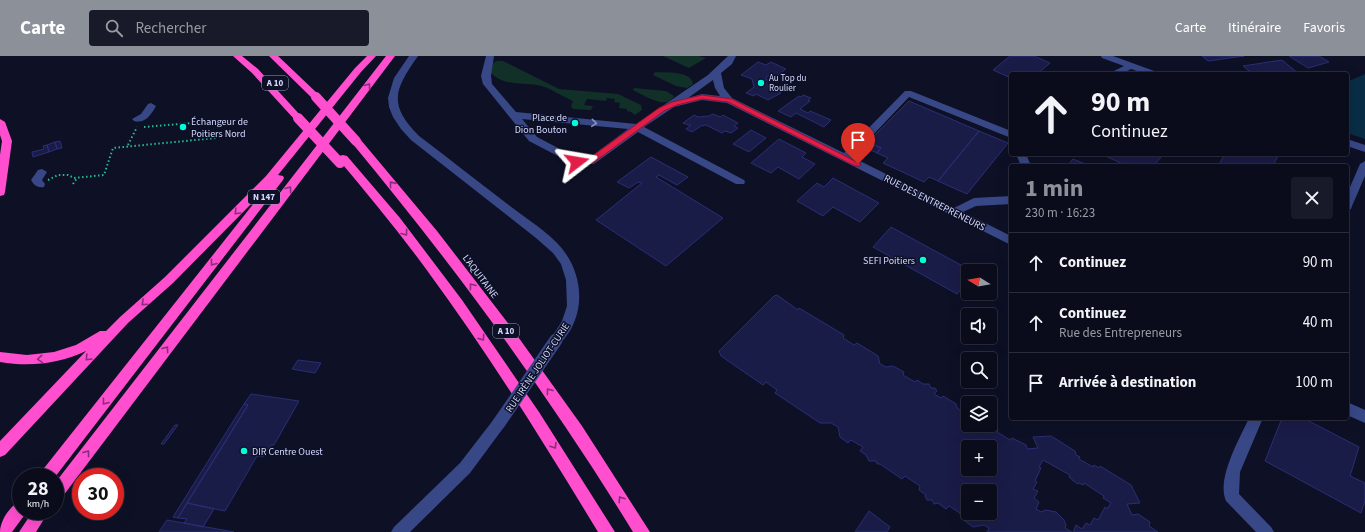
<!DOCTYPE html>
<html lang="fr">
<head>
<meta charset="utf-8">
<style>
	body { margin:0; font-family:"Source Sans 3",sans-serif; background:#181a29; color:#f1f3f6; height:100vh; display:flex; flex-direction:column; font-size:15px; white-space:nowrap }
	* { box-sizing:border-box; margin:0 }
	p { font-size:13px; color:#999ba3 }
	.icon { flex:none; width:22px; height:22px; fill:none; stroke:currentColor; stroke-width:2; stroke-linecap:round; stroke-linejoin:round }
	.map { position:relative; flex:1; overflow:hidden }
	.panel { position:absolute; left:1009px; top:108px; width:340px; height:256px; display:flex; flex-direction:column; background:#0a0c1c; border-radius:4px; box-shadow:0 4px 16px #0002,0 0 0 1px #2a2c3b }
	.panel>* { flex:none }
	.hud { position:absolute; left:1009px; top:16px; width:340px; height:84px; border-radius:4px; box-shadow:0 4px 16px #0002,0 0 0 1px #2a2c3b; background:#0a0c1c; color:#f1f3f6; overflow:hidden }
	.needle { width:26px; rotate:281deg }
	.tools { position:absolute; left:961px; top:208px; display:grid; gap:8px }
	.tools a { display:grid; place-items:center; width:36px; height:36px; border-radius:4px; background:#0a0c1c; box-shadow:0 4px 16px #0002,0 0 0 1px #2a2c3b; font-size:20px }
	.speed { position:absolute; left:12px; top:412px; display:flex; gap:8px; font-size:20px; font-weight:700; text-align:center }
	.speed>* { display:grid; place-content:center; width:52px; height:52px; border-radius:50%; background:#0a0c1c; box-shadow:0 4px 16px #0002,0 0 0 1px #2a2c3b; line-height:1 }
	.speed small { font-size:10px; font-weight:400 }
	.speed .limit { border:6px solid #d22; background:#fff; color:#111 }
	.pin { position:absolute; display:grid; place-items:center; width:34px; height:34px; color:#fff; margin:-41px -17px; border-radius:50% 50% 50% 0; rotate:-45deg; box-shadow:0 0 4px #0007 }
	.pin .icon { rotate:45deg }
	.me { position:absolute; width:44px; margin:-22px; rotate:76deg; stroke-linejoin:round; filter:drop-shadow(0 0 3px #0008) }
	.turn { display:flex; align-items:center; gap:14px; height:84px; padding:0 16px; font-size:18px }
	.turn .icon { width:52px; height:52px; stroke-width:2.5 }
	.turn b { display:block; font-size:28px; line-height:34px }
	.round { display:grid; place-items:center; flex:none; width:42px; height:42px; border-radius:4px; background:#181a29 }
	.overview { display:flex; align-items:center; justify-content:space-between; height:68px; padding:0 16px }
	h1 { font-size:24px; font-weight:700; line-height:30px; color:#8c9099 }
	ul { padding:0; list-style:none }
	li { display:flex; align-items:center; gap:12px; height:60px; padding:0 16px; border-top:1px solid #2a2c3b }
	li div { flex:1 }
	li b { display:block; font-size:15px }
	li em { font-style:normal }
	header { display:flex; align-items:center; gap:24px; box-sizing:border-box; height:56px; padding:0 20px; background:#8c9099; color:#fff }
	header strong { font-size:19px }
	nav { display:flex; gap:22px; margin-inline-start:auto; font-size:14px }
	.search { width:280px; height:36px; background:#181a29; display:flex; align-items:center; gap:10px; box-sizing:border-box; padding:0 14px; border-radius:4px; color:#999ba3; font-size:15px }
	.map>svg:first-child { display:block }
	.green { fill:#113028 }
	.water { fill:#082d45 }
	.building { fill:#1a1c48; stroke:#2b2e74; fill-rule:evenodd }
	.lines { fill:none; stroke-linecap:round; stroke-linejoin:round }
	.path { stroke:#2bbb90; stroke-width:2; stroke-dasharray:1.5 2.5; stroke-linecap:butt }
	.minor { fill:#384887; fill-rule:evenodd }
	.highway { fill:#ff4ece; fill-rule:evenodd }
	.minor-bridge { stroke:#384887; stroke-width:13 }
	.highway-bridge { stroke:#ff4ece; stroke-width:10 }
	.oneway { stroke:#862f7a }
	.oneway2 { stroke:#8690c3 }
	.route { fill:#e11d48; stroke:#92132f }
	.poi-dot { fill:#00feda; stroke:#0e1026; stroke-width:1.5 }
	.labels { text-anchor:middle; stroke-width:3; stroke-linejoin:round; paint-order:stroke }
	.far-poi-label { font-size:9px; fill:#d3d9ff; stroke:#0e1026; text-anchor:start }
	.shield { fill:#0e1026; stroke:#989dbe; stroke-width:1 }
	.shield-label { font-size:9px; font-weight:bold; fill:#d3d9ff }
	.poi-label { font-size:10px; fill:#d3d9ff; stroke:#0e1026; text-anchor:end }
	.street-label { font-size:10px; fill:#d3d9ff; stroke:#0e1026 }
</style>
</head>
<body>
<header>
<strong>Carte</strong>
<div class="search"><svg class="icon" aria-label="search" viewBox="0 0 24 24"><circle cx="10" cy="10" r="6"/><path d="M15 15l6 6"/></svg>Rechercher</div>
<nav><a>Carte</a><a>Itinéraire</a><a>Favoris</a></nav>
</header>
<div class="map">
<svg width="1365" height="476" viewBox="0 0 1365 476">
	<rect width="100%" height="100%" fill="#0e1026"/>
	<!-- green -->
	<path class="green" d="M663,0H699L706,2L689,12Z
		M497,5H503L559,33L618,38L641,49L642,54L635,59L631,56L627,55V53L619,52L620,47L614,46L615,43L607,42L606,45L587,43L584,49L593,50L591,54L573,53L571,50L573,45C564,41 554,35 545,31C526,25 506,32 491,17L493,7Z
		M655,16C665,17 691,14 693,28L687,32L676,30L653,19Z
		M634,32L666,35L674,40C666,55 644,39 633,34Z"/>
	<!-- water -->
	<path class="water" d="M1365,18V83L1347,77V26Z"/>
	<!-- building -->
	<path class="building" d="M1010,0H1034L1050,7L1037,18H1011V22L993,14Z
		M1202,0H1244L1208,5Z
		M1289,0H1319L1329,6L1308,12Z
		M1282,4L1299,18H1253L1243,10Z
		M758,6L766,9L771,6L786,13L773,22L768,20L766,22L767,24H769L771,29L768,30L769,32L781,37L768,44L756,38L754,40L746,37L754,31L752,23L741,19Z
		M803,39L811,42L808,44L810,45L800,53L808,57L810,55L831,64L824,71L796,57L791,61L778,55L799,40L801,41Z
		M909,45L979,75L938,125L929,121L924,126L883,107L888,102L877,97L881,92L868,86Z
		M713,58L720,61L723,59L738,67L734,70L738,72L731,77L725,75L722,77L706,69L701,70L692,76L686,73L691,69H689L683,67L694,59L698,61L709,60Z
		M751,74L766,82L749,96L733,88Z
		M979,75L1008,87L967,138L938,125Z
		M779,83L806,97L802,101L815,108L799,123L778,111L771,117L751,107Z
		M60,85L62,92L57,93L55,86Z
		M55,86L57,93L49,96L47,89Z
		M868,86L881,92L877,97L864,91Z
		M47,89L49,96L33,101L32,96L44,93L43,90Z
		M1101,98H1164L1153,110H1127Z
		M1225,98H1279L1273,110H1218Z
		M651,101L688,121L677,129L659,119L656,121L723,162L666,210L596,164L642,127L638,126L629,132L617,126Z
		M1073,103L1090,110H1067Z
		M833,122L879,147L860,166L833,151L823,160L797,145L817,127L824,131Z
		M891,171L972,215H968V225L957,238L873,191Z
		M777,239L798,254L799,252L844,279L843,282L854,289L857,287L878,300L880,308L886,311L893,310L904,316L903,319L915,326L917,324L923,328H929L931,332H935L937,335L934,338L941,342L943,340L956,348L957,352L968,359V369H990V366L992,370L998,373L997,376L1010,384L1012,382L1026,389L1027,393L1038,392L1033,381L1051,380L1075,395L1076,399L1080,401L1079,403L1093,411L1094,409L1099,412L1100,410L1131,429L1140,447L1127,448L1132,459L1138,458L1150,466L1149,470L1158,476H1073L1076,469L1082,473L1086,467L1090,469L1094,462L1098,464L1105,451L1107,453L1111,447L1103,442L1104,440L1084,427L1083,429L1079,427L1078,428L1072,424V423L1069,421L1070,419L1043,404L1039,411L1041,412L1035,425L1037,426L1033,433L1038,435L1034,442L1039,446L1036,453L1041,456L1046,454L1056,456L1064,464L1066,469L1065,472L1072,476H987L989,472L984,469L973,471L961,462L960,457L949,450L946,453L938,447L934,448L932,444H927L925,440L926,439L919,434L920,430L905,420L902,423L880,408H877L876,405H869L866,399L860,395L863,391L851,384L848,387L840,381L838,371L831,367H820L775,337L777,334L766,326L763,329L721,300L719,295L774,240ZM968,391H990V413H968ZM968,435H990V457H968Z
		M298,304L321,307L315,317L292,313Z
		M251,338L299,345L274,389H271L263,401L257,400L225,455L187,447L248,349L244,348Z
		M244,348L248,349L187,447L178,462L173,461Z
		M1282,362H1303L1359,391L1350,420L1365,427V445L1361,457L1265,405Z
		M175,369H178L164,388H161Z
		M187,447L214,453L203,471L184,467L187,463L178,462Z
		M869,455L890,471L887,476H855Z
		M167,464L184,467L234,476H159Z"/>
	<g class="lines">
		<!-- path -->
		<path class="path" d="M144,71L215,65
			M128,89L137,71
			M48,124L58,119H68L74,122L104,119L113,92L216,82
			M73,128L77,122"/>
		<!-- minor -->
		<path class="minor" d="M409,0H418C395,33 387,48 419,80C452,105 485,131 518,156C534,168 555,181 566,198C581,220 584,249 571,273C566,280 561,291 552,288L550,284L562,265L567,250L566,224L561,208L553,197L536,182L411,84L401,73L393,61L389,51L388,42L394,22Z
			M486,0H494L491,20L492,28L516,56L636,68L708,19L728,0H736L732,8L721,17L724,32L732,42L844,97L905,35H911L1011,75V82L909,41L852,101L954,152L974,142L1011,140V148L976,150L963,156L1011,180V189L727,47L702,44L674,51L644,71L744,124L745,126L744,128H736L638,76L594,108H573L529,85L483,28L481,20ZM713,24L715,32L720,40L702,38L688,42ZM522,63L628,73L588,103H579L537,81Z
			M1101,0H1113L1157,16L1159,18H1146L1131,13L1121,18H1108L1124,10L1102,2Z
			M151,47L156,50C151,59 145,68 134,65L132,63L141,58L148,48Z
			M1347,83L1365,89V96L1347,90Z
			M1016,98H1026L1031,110H1021Z
			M1365,105V120L1352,150L1351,153L1347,154V138L1360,108Z
			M42,113L47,116L42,124L45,128L44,131C37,132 34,129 31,124L38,114Z
			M1347,346L1365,354V367L1347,359Z
			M499,361L504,363L506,367L504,371L470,417L410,476H391L394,471L460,407L494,363Z
			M1249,362H1263L1240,416L1239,438L1271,471L1274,476H1256L1226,445C1216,423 1240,382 1249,362Z"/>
		<!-- highway -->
		<path class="highway" d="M233,0H242L258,13L301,60L303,62L301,64H295L252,17Z
			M269,0H278L319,39L321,41L319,43H313Z
			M367,0H376L361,16L278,119L283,120L284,122L283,124L55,421H39L41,416L262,137L173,227L128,267L5,399L0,401V385L86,295C58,308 30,311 0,306V296L27,299L54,296L76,289L100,275H106L120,261L165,221L266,120L355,12Z
			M386,0H395L60,444L55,446V427Z
			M0,63L5,66L12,85L5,136L4,139L0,140V99L2,85L0,79Z
			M356,82L360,83L437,175L511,271L582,370L650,476H633C549,339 455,211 352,87L351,85L352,83Z
			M343,99L347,100L400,162L462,244L539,356L615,476H598C544,387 488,297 426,213C399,176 369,140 339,104L338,102L339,100Z
			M21,445V455H27L26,457L12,476H0C0,465 10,449 21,445Z
			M33,455H49L36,476H19Z"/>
		<!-- minor-bridge -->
		<path class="minor-bridge" d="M499,367L556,284"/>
		<!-- highway-bridge -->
		<path class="highway-bridge" d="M316,41L356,85
			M298,62L340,107"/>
	</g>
	<!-- one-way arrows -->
	<defs><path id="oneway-chevron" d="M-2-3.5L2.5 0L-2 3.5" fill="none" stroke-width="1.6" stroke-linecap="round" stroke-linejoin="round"/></defs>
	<g class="oneway">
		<use href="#oneway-chevron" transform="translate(368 30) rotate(-53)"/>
		<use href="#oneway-chevron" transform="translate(392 128) rotate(-129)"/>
		<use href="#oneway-chevron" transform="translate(289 133) rotate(-53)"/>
		<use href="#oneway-chevron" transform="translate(237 156) rotate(134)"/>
		<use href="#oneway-chevron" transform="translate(405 177) rotate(53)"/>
		<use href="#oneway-chevron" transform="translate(213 207) rotate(128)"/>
		<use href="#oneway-chevron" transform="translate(472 230) rotate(-127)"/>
		<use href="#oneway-chevron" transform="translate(144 247) rotate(138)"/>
		<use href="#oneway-chevron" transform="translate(482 282) rotate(55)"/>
		<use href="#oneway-chevron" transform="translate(166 293) rotate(-53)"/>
		<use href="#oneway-chevron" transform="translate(88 302) rotate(134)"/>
		<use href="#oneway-chevron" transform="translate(40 303) rotate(175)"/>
		<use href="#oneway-chevron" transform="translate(549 335) rotate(-126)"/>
		<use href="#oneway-chevron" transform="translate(105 346) rotate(128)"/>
		<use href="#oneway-chevron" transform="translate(554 390) rotate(58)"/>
		<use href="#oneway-chevron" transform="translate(87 397) rotate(-53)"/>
		<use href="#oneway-chevron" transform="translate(621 443) rotate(-123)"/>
	</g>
	<use class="oneway2" href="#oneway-chevron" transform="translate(594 67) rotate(5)"/>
	<!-- route -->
	<path class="route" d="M702,39L732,43L861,108L860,110H855L728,46L702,43L677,49L664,55L593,107L577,109L573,106L577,104L588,103L659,52L672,46Z"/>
	<!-- markers -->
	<g class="poi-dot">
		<circle cx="761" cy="27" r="4"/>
		<circle cx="575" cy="67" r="4"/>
		<circle cx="183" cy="71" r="4"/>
		<circle cx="923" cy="204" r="4"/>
		<circle cx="244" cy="395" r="4"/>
	</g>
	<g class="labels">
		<!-- far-poi labels -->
		<g class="far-poi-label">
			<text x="769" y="25">Au Top du<tspan x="769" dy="10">Roulier</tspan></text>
		</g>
		<!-- shield labels -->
		<g class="shield">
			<rect x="262" y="20" width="26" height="14" rx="3"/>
			<rect x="248" y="134" width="32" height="14" rx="3"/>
			<rect x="493" y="268" width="26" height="14" rx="3"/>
		</g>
		<g class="shield-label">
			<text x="275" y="30">A 10</text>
			<text x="264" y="144">N 147</text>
			<text x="506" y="278">A 10</text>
		</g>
		<!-- poi labels -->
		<g class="poi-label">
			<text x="567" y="65">Place de<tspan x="567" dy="12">Dion Bouton</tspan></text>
			<text x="191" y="69" text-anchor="start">Échangeur de<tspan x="191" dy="12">Poitiers Nord</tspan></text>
			<text x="915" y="208">SEFI Poitiers</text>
			<text x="252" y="399" text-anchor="start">DIR Centre Ouest</text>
		</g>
		<!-- street labels -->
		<g class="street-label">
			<text transform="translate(935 146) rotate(27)" y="4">RUE DES ENTREPRENEURS</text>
			<text transform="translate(481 220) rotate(53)" y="4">L'AQUITAINE</text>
			<text transform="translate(537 311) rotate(-56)" y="4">RUE IRÈNE JOLIOT-CURIE</text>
		</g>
	</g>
</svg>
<div class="tools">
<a><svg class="needle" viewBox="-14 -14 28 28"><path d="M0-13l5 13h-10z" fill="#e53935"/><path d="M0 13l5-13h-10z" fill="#999ba3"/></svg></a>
<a><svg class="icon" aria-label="sound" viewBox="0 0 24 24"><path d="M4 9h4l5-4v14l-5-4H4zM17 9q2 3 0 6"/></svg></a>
<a><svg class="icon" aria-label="search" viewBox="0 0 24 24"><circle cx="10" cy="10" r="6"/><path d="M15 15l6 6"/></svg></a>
<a><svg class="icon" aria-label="layers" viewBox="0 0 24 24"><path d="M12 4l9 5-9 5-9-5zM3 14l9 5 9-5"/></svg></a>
<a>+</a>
<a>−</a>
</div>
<div class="speed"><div>28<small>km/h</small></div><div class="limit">30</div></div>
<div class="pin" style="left:858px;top:108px;background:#d93025"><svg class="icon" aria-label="arrive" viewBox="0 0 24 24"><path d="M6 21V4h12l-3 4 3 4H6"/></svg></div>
<svg class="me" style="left:577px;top:106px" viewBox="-20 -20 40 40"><path d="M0-17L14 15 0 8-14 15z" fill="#e11d48" stroke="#fff" stroke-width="4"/></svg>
<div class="hud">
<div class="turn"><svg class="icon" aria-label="ahead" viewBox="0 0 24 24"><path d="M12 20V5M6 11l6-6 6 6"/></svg><div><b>90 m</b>Continuez</div></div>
</div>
<section class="panel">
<div class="overview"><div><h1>1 min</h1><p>230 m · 16:23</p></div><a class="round"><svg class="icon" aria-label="close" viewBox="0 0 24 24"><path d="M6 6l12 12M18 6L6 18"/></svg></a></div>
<ul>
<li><svg class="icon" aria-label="ahead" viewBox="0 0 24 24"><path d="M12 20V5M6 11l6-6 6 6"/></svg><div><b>Continuez</b></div><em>90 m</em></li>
<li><svg class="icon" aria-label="ahead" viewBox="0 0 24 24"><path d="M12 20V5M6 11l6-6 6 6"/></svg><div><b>Continuez</b><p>Rue des Entrepreneurs</p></div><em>40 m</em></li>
<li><svg class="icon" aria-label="arrive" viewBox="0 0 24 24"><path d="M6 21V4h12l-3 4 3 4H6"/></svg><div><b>Arrivée à destination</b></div><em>100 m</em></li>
</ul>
</section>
</div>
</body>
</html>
